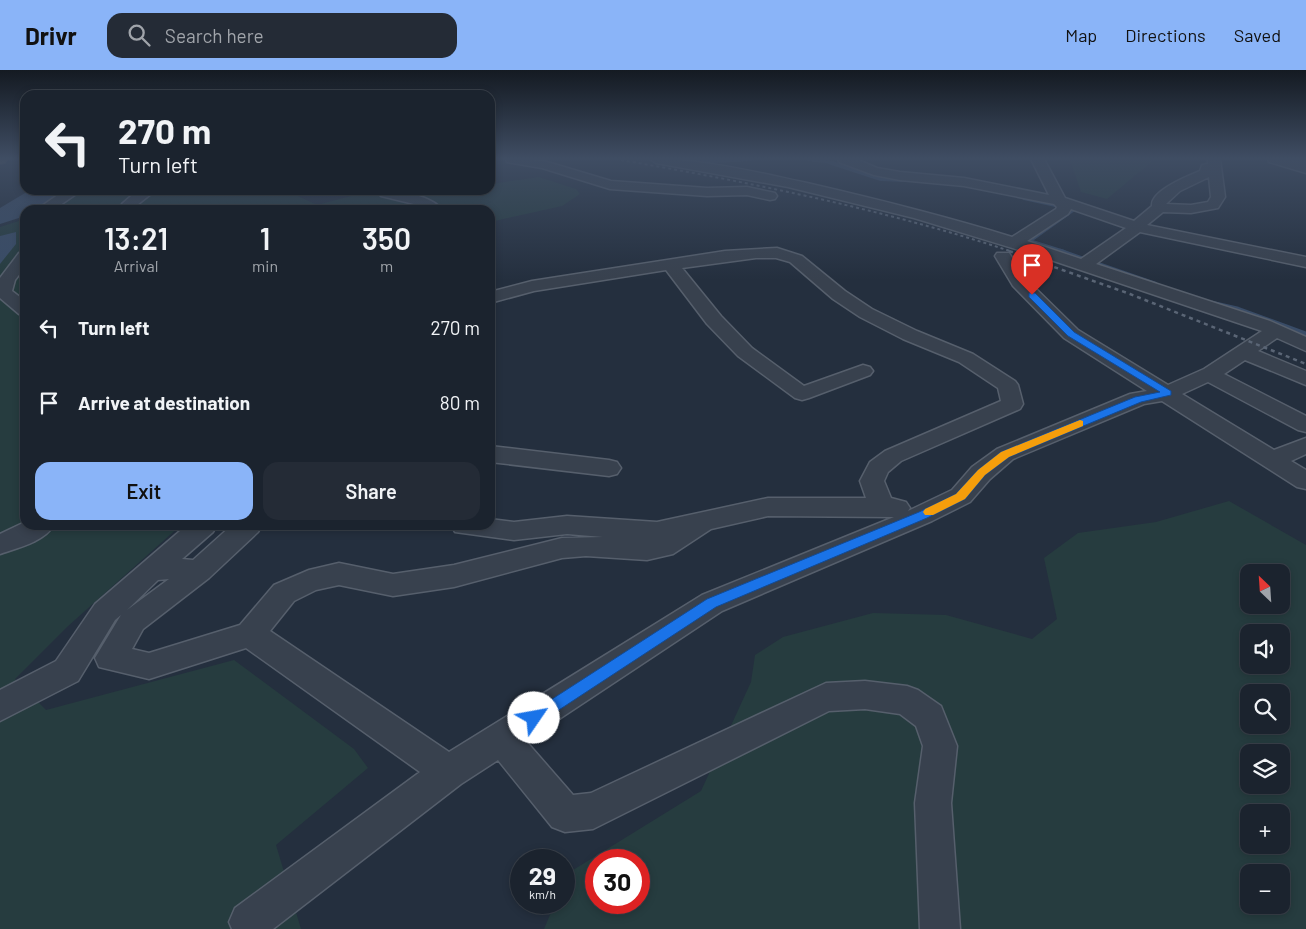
<!DOCTYPE html>
<html lang="en">
<head>
<meta charset="utf-8">
<style>
	body { margin:0; font-family:Barlow,sans-serif; background:#242b36; color:#f1f3f6; height:100vh; display:flex; flex-direction:column; font-size:19px; white-space:nowrap }
	* { box-sizing:border-box; margin:0 }
	p { font-size:16px; color:#a0a4aa }
	.icon { flex:none; width:28px; height:28px; fill:none; stroke:currentColor; stroke-width:2; stroke-linecap:round; stroke-linejoin:round }
	.map { position:relative; flex:1; overflow:hidden }
	.details { position:absolute; left:20px; top:135px; width:475px; height:325px; display:flex; flex-direction:column; background:#1b232e; border-radius:15px; box-shadow:0 2px 8px #0003,0 0 0 1px #39404a }
	.details>* { flex:none }
	.hud { position:absolute; left:20px; top:20px; width:475px; height:105px; border-radius:15px; box-shadow:0 2px 8px #0003,0 0 0 1px #39404a; background:#1b232e; color:#f1f3f6; overflow:hidden }
	.needle { width:32px; rotate:335deg }
	.fabs { position:absolute; left:1240px; top:494px; display:grid; gap:10px }
	.fabs a { display:grid; place-items:center; width:50px; height:50px; border-radius:10px; background:#1b232e; box-shadow:0 2px 8px #0003,0 0 0 1px #39404a; font-size:25px }
	.speed { position:absolute; left:510px; top:779px; display:flex; gap:10px; font-size:25px; font-weight:700; text-align:center }
	.speed>* { display:grid; place-content:center; width:65px; height:65px; border-radius:50%; background:#1b232e; box-shadow:0 2px 8px #0003,0 0 0 1px #39404a; line-height:1 }
	.speed small { font-size:12px; font-weight:400 }
	.speed .limit { border:8px solid #d22; background:#fff; color:#111 }
	.pin { position:absolute; display:grid; place-items:center; width:42px; height:42px; color:#fff; margin:-51px -21px; border-radius:50% 50% 50% 0; rotate:-45deg; box-shadow:0 0 5px #0007 }
	.pin .icon { rotate:45deg }
	.me { position:absolute; width:55px; margin:-28px; rotate:57deg; stroke-linejoin:round; filter:drop-shadow(0 0 4px #0008) }
	.turn { display:flex; align-items:center; gap:18px; height:105px; padding:0 15px; font-size:22px }
	.turn .icon { width:65px; height:65px; stroke-width:2.5 }
	.turn b { display:block; font-size:35px; line-height:42px }
	.eta { display:flex; justify-content:space-evenly; align-items:center; height:85px; text-align:center }
	.eta b { font-size:30px; font-weight:600; line-height:35px }
	.primary-button { display:flex; gap:10px; margin-top:auto; padding:10px 15px }
	.primary-button a { flex:1; height:58px; border-radius:15px; background:#8ab4f8; color:#111; font-size:20px; font-weight:600; line-height:58px; text-align:center }
	.primary-button a+a { background:#242b36; color:#f1f3f6 }
	ul { padding:0; list-style:none }
	li { display:flex; align-items:center; gap:15px; height:75px; padding:0 15px }
	li div { flex:1 }
	li b { display:block; font-size:19px }
	li em { font-style:normal }
	header { display:flex; align-items:center; gap:30px; box-sizing:border-box; height:70px; padding:0 25px; background:#8ab4f8; color:#111 }
	header strong { font-size:24px }
	nav { display:flex; gap:28px; margin-inline-start:auto; font-size:18px }
	.search { width:350px; height:45px; background:#242b36; display:flex; align-items:center; gap:12px; box-sizing:border-box; padding:0 18px; border-radius:15px; color:#a0a4aa; font-size:19px }
	.map>svg:first-child { display:block }
	.green { fill:#263c3f; fill-rule:evenodd }
	.water { fill:#394c67 }
	.lines { fill:none; stroke-linecap:round; stroke-linejoin:round }
	.stream-far1 { stroke:#394c67; stroke-width:4 }
	.stream { stroke:#394c67; stroke-width:4.5 }
	.minor-casing { stroke:#565f6c; stroke-width:3 }
	.motorway-casing { stroke:#434c59; stroke-width:2 }
	.minor { fill:#38414e; fill-rule:evenodd }
	.motorway { fill:#746855; fill-rule:evenodd }
	.rail-far1 { stroke:#5a6575; stroke-width:2; stroke-dasharray:3 3; stroke-linecap:butt }
	.rail { stroke:#5a6575; stroke-width:2.5; stroke-dasharray:4 4; stroke-linecap:butt }
	.route { fill:#1a73e8; stroke:#114b97 }
	.slow { fill:#f59e0b }
</style>
</head>
<body>
<header>
<strong>Drivr</strong>
<div class="search"><svg class="icon" aria-label="search" viewBox="0 0 24 24"><circle cx="10" cy="10" r="6"/><path d="M15 15l6 6"/></svg>Search here</div>
<nav><a>Map</a><a>Directions</a><a>Saved</a></nav>
</header>
<div class="map">
<svg width="1306" height="859" viewBox="0 0 1306 859">
	<rect width="100%" height="100%" fill="#242f3e"/>
	<!-- green -->
	<path class="green" d="M1070,89H1155L1107,129L1081,122Z
		M539,107L576,119L580,124L562,136L490,152V140H46L87,120H285L317,135L374,120H432L443,124L462,120H490V114Z
		M25,149V455H181L67,557L15,609L46,640L234,590L354,679L368,698L276,775L301,859H0V157Z
		M1229,431L1306,475V859H544L555,833L564,832L565,805L701,721L751,612L755,585L783,567L873,543L946,545L1032,569L1057,549L1044,488L1078,463L1156,452ZM1249,502H1281V535H1249ZM1249,562H1281V595H1249ZM1249,622H1281V655H1249ZM1249,682H1281V715H1249ZM1249,742H1281V775H1249ZM596,790H639V832H596ZM1249,802H1281V835H1249Z"/>
	<!-- water -->
	<path class="water" d="M30,120H66L34,140H25V146L22,147L0,154V138Z
		M16,162V174L0,194V166Z"/>
	<g class="lines">
		<!-- stream-far1 -->
		<path class="stream-far1" d="M685,89L695,92L750,89
			M808,89L826,91L881,109L906,110
			M1024,128L1074,139L1029,171L1064,182"/>
		<!-- stream -->
		<path class="stream" d="M1060,181L1155,214
			M1212,233L1238,239L1306,264"/>
		<!-- minor casing -->
		<g class="minor-casing">
			<path id="minor" d="M506,89L544,91L611,111L707,118L747,117L775,123L777,126L775,129L770,130L747,125L707,126L610,119L542,98L507,92Z
				M650,89C703,89 755,102 807,113C876,129 945,146 1012,167L1056,139L1057,137L1054,134L964,116L900,110L874,105L839,92L838,89H856L877,98L900,102L964,108L1049,125L1031,89H1044L1065,128L1134,151L1152,136C1150,121 1188,106 1200,101L1202,95L1208,94V89H1220L1225,127L1218,138L1191,143L1163,142L1147,155L1306,187V197L1140,162L1096,194L1270,251L1306,267V281L1277,268L1258,281L1306,301V315L1245,290L1224,304L1306,346V362L1298,360L1208,312L1182,324L1274,380L1306,368V384L1291,391L1306,400V419L1297,417L1162,331L1144,334L1013,389L990,409L970,432L932,451L722,541L526,671L573,725L591,723L826,613L865,611L907,616L918,620L941,636L957,676L951,733L960,859H920L915,733L923,676L916,656L900,644L865,639L829,641L593,759L565,762L552,757L498,690L461,714L273,859H232L229,852L235,838L420,702L246,578L149,609L99,597L95,588L121,545L115,550L78,611L0,651V620L56,591L95,534L187,455H217L213,462L182,489L193,490L232,455H262L258,462L209,508L143,559L132,579L149,583L240,555L274,515L309,500L339,493L393,504L454,495L562,468L603,467L567,464L514,470L455,462L451,455H490V449L514,452L567,446L657,452L768,428H866L860,411L870,392L885,381L1001,331L998,318L959,292L903,269L860,247L833,229L790,192L776,188H756L682,198L721,246L752,278L804,316L863,295L870,297L873,301L870,305L809,328L802,330L795,328L738,286L707,254L666,200L534,221L490,233V222L532,211L725,181L777,178L802,186L845,221L872,239L917,261L973,284L1015,311L1018,315L1023,334L1020,339L901,391L888,402L884,411L891,428L906,432L910,438L908,441L952,420L972,397L997,379L1130,324L1147,321L1064,268L1013,216L995,186L997,183H1009L1026,209L1078,260L1168,315L1204,299L1262,261L1042,187L914,148L788,117L656,93ZM1209,107L1211,127L1208,132L1191,135L1166,134L1180,121ZM1071,139L1126,158L1081,189L1027,171L1068,144ZM768,446L894,447L702,525L449,682L270,561L294,531L316,520L339,515L393,526L454,517L562,488L586,486L647,490L673,484L711,459ZM169,509L127,540L158,510Z
				M1268,89H1306V103L1269,92Z
				M65,120H82L53,140H36Z
				M138,120H156L137,135L139,140H125L122,134Z
				M376,120C394,120 431,124 442,140H425L418,135L381,126Z
				M25,181V197L15,210L12,221L25,231V245L19,244L0,228V208L19,183Z
				M490,376L609,390L617,392L621,398L617,404L609,406L490,392Z
				M25,452V455H54C44,472 17,478 0,484V464Z"/>
		</g>
		<!-- motorway casing -->
		<g class="motorway-casing">
			<path id="motorway" d="M0,89H8L5,93L0,94Z"/>
		</g>
		<!-- minor -->
		<use href="#minor" class="minor"/>
		<!-- motorway -->
		<use href="#motorway" class="motorway"/>
		<!-- rail-far1 -->
		<path class="rail-far1" d="M615,89C749,112 883,139 1013,182"/>
		<!-- rail -->
		<path class="rail" d="M1009,181L1130,224L1306,294"/>
	</g>
	<!-- sky -->
	<linearGradient id="sky" x2="0" y2="1"><stop stop-color="#141a22"/><stop offset="0.42" stop-color="#3f4d63"/><stop offset="1" stop-color="#3f4d63" stop-opacity="0"/></linearGradient>
	<rect width="1306" height="210" fill="url(#sky)"/>
	<!-- route -->
	<path class="route" d="M1029,223H1035L1074,262L1171,321V325L1141,332L1009,387L985,405L965,429L927,448L716,537L539,653L534,655L529,653L527,648L529,644L707,529L919,442L956,424L978,400L1001,382L1135,327L1160,322L1068,266L1029,227Z"/>
	<!-- slow -->
	<path class="slow" d="M1080,350L1083,351V356L1009,387L985,405L965,429L933,445H925L923,442L925,439L956,424L978,400L1001,382Z"/>
</svg>
<div class="fabs">
<a><svg class="needle" viewBox="-14 -14 28 28"><path d="M0-13l5 13h-10z" fill="#e53935"/><path d="M0 13l5-13h-10z" fill="#a0a4aa"/></svg></a>
<a><svg class="icon" aria-label="sound" viewBox="0 0 24 24"><path d="M4 9h4l5-4v14l-5-4H4zM17 9q2 3 0 6"/></svg></a>
<a><svg class="icon" aria-label="search" viewBox="0 0 24 24"><circle cx="10" cy="10" r="6"/><path d="M15 15l6 6"/></svg></a>
<a><svg class="icon" aria-label="layers" viewBox="0 0 24 24"><path d="M12 4l9 5-9 5-9-5zM3 14l9 5 9-5"/></svg></a>
<a>+</a>
<a>−</a>
</div>
<div class="speed"><div>29<small>km/h</small></div><div class="limit">30</div></div>
<div class="pin" style="left:1032px;top:225px;background:#d93025"><svg class="icon" aria-label="arrive" viewBox="0 0 24 24"><path d="M6 21V4h12l-3 4 3 4H6"/></svg></div>
<svg class="me" style="left:534px;top:648px" viewBox="-20 -20 40 40"><circle r="19" fill="#fff"/><path d="M0-13L10 11 0 6-10 11z" fill="#1a73e8"/></svg>
<div class="hud">
<div class="turn"><svg class="icon" aria-label="left" viewBox="0 0 24 24"><path d="M17 20v-9H6M10 6l-5 5 5 5"/></svg><div><b>270 m</b>Turn left</div></div>
</div>
<section class="details">
<div class="eta">
<div><b>13:21</b><p>Arrival</p></div>
<div><b>1</b><p>min</p></div>
<div><b>350</b><p>m</p></div>
</div>
<ul>
<li><svg class="icon" aria-label="left" viewBox="0 0 24 24"><path d="M17 20v-9H6M10 6l-5 5 5 5"/></svg><div><b>Turn left</b></div><em>270 m</em></li>
<li><svg class="icon" aria-label="arrive" viewBox="0 0 24 24"><path d="M6 21V4h12l-3 4 3 4H6"/></svg><div><b>Arrive at destination</b></div><em>80 m</em></li>
</ul>
<div class="primary-button"><a>Exit</a><a>Share</a></div>
</section>
</div>
</body>
</html>
